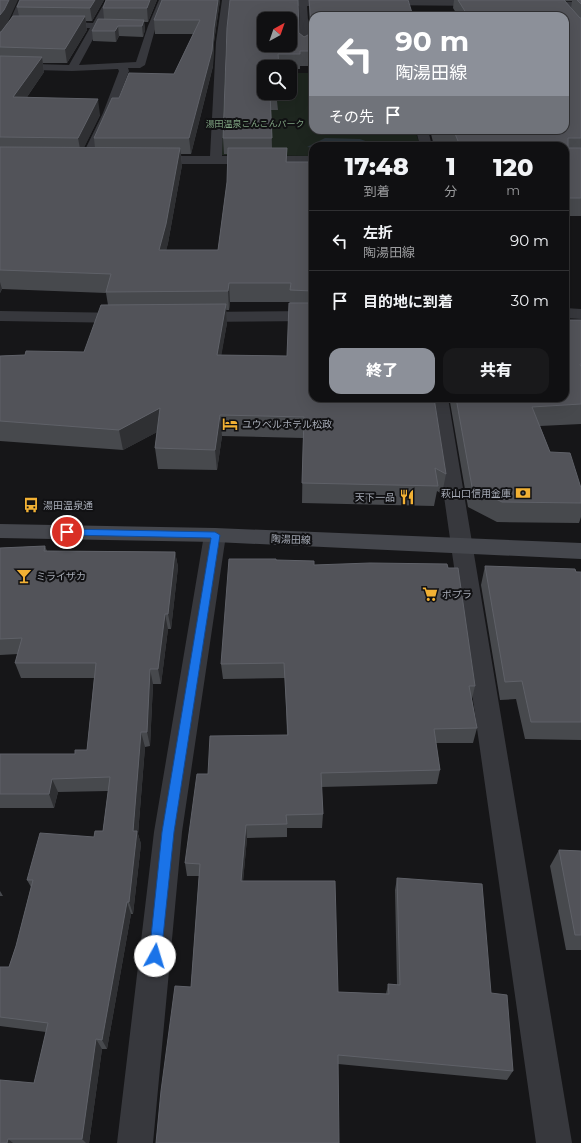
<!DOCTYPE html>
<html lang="ja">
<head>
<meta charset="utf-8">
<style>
	body { margin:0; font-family:Montserrat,"Noto Sans JP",sans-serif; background:#19191b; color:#f1f3f6; height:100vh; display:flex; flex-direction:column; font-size:15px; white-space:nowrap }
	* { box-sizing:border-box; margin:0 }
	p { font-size:13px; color:#9c9d9f }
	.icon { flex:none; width:22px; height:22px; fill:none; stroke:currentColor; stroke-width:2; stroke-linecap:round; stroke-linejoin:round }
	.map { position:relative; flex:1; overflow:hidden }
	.drawer { position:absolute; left:309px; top:142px; width:260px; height:260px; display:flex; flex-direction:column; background:#101012; border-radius:12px; box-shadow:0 4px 16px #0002,0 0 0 1px #303032 }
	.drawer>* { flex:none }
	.hud { position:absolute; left:309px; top:12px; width:260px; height:122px; border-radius:12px; box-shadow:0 4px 16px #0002,0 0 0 1px #303032; background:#8c9099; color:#fff; overflow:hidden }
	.needle { width:26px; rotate:40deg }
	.buttons { position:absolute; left:257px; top:12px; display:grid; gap:8px }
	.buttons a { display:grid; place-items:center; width:40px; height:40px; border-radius:8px; background:#101012; box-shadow:0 4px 16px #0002,0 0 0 1px #303032; font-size:20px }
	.pin { position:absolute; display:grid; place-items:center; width:34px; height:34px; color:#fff; margin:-17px; border:2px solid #fff; border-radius:50%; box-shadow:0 1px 4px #0007 }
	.me { position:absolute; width:44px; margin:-22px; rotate:6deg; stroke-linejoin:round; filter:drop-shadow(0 0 3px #0008) }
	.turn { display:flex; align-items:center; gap:14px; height:84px; padding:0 20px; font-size:18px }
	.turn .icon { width:52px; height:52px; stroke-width:2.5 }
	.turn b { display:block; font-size:28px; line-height:34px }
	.then { display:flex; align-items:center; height:38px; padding:0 20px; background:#0003; gap:8px; font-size:15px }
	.eta { display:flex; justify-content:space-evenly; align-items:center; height:68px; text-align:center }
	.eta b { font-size:24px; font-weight:800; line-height:28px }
	.cta { display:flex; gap:8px; margin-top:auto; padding:8px 20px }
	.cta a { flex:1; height:46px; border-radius:12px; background:#8c9099; color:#fff; font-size:16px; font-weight:800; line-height:46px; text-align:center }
	.cta a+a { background:#19191b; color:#f1f3f6 }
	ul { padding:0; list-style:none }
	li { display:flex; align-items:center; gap:12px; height:60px; padding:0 20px; border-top:1px solid #303032 }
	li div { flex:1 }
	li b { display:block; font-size:15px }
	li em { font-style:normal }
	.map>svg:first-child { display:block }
	.green { fill:#1e261f }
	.water { fill:#2c353c }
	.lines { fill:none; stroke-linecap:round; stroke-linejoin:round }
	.minor { fill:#37383d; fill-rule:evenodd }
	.secondary { fill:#45474d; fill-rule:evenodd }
	.wall { fill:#47494d; fill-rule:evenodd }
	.shaded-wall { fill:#2f3033 }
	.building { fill:#525359; stroke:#5f6168; fill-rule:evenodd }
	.route { fill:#1a73e8; stroke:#114b97 }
	.labels { text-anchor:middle; stroke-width:4; stroke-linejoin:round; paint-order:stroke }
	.far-park-label { font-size:9px; fill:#7fa381; stroke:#111113 }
	.poi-label { font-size:10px; fill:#a8adb8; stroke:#111113; text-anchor:start }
	.street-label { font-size:10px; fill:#a8adb8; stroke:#111113 }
</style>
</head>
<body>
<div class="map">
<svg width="581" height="1143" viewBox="0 0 581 1143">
	<rect width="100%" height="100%" fill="#161618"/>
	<!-- green -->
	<path class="green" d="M224,73H264V93H290V73H313V130H415L420,146H313V156L222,155L221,139Z"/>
	<!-- water -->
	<path class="water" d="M325,138L360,139L379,146H313V148L307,147Z"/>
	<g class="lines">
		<!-- minor -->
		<path class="minor" d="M19,0H27L16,25L3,45L0,46V36L8,25Z
			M106,0H114L102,23H125L129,26L125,29L99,28L79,65L136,62L148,26L159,0H167L156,26L145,65L140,68H128L129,71L113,113L92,160L90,163H82L80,160L103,113L119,71L118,69L72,71L0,69V63L69,65L90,28H57L53,25L57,22L93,23Z
			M222,0H338L342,3L338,6H307L310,47L305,50L300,47L299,6H230L226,42L222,156H313V164H151L147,163L145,160L147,157L151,156H210L216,42Z
			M378,0H484L488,3L484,6L375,5L374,3Z
			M538,1L581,2V8L535,6L534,4Z
			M416,130H428L432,146H420Z
			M565,308L581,309V319L565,318Z
			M0,311L127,313L133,315L135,318L133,321L127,323L0,321Z
			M313,311V321L197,322L191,320L189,317L191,314L197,312Z
			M430,398H448L572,1143H536Z
			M215,528L222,530L226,535L182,832L153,1143H117L154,832L204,535L208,530Z"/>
		<!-- secondary -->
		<path class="secondary" d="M0,524L215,528L581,543V559L215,542L0,538Z"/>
	</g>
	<!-- wall -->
	<path class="wall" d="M0,0L7,24L19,16L17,7L104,0L92,21H86L87,30L67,63H43L44,72L27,97L100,115L84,147L95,148L94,138L119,98L174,74L193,34H155L154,20L162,0H220L214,42L213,66L191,154H181L182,165L168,243L166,250H218L227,182V154H224L223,138L227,28L299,33L304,37L310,33L309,8V0H408L313,16V66H300V69H290V67H264V93H281V101H277L278,110H271L272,148H287V162L312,180H313V398L446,474L442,494L437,491L434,506L302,503L303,438L222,436L217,470L158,469L155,448L157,432L123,450L0,441V356L25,355L84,352L108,305L106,293L2,289L0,293ZM230,302H290L287,356L221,355L227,323L226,310H229Z
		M106,0H157L148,22H144L145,30L143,37L119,36L116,42L93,41L92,31L104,19L103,8Z
		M444,0H581V216H565V146H434L430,130H565V16H458L453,8L454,0ZM565,1H572L571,8Z
		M566,320H581V424L540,426L550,452L581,488V517L579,523L497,522L468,507L450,402L451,398H565Z
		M45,546L47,551L175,552L178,567L171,629H168L161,684H153L150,746L145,747L138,834L141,844L133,914H131L107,1049H102L89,1143H0L34,1083L46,1032L0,1026V967H9L16,946L31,887L27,880L103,831L108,791L58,792L54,808H0V754H75L87,750L94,678H21L15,663L18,654L0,655V548Z
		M276,560L314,565L475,686L472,699L477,728L473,743H436L440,770L437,784L321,787L323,814L322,828H287V837L247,838L243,881L338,992L386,994L388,984L397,985L395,890L397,878L491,993L513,1071L507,1080L338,1064L191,987L199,876H187L185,863L208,774L287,735L285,678L223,679L221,664Z
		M485,566L581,572V740L525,739L516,699L500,700L481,585Z
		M559,850L581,851V950H566L550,866Z
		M0,891L3,896H0Z"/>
	<!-- shaded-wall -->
	<path class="shaded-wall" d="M9,0H18L7,24L0,33V15Z
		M95,0H104L92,21L90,8Z
		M150,0H157L148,22L147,8Z
		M218,0H220L214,42L213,66L191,154L189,138L214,28Z
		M85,16L87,30L67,63L65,49Z
		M144,20L145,30L143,37L142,26Z
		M118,26L119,36L116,42L115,31Z
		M42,57L44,72L16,113L13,97Z
		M98,99L100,115L81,154L78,138Z
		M180,148L182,165L168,243L162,269L159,250Z
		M0,282L2,289L0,293Z
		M229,283L230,302L229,310L228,291Z
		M226,304L227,323L218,375L217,355Z
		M160,408L163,429L123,450L119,430Z
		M220,415L222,436L217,470L215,450Z
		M175,552L178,567L171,629L168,614Z
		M165,614L168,629L161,684L158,669Z
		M150,669L153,684L150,746L147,732Z
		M141,732L145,747L138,834L141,844L133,914L129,902L133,831Z
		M52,779L58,792L54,808L49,794Z
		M246,825L247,838L242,893L241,881Z
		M127,902L131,914L107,1049L102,1040Z
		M96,1039L102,1049L89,1143H86L82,1139Z
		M8,1139L13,1143H7Z"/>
	<!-- building -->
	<path class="building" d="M0,0H9L4,10L0,15Z
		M20,0H95L90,8L17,7Z
		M106,0H150L147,8H103Z
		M162,0H218L214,28L212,51L189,138H94L112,98H119L129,73L174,74L200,20H154Z
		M230,0H298L299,33L304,37L312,33L309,0H408L413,16H313V51H300V54H278L279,67H264V93H277V94H270L272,138H223L227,28ZM264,19H290V45H264Z
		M458,0H564L580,18H581V138H568V148H581V198H565V146H460L454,131H436V130H565V16H468Z
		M577,0H581V4Z
		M13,16H85L65,49L0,47V32H1Z
		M98,19L144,20L142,26H118L115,31H92Z
		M0,56L42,57L13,97L98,99L78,138L0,137Z
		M0,147L180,148L166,224L159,250H218L227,182L228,148H287L286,162H312V180H313V291L290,290L291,283H229L228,291L106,292L111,274L0,270Z
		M289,303H313V398H434L446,474L435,468L438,486L302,483L304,417L220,415L215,450L155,448L160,408L119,430L0,421V356L25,355L26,351L84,352L101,305L226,304L217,355L287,356Z
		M565,315L566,320H581V364H580L581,367V404L532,407L550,452L570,453L581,488V503L502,502L472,487L456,398H565Z
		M45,546L44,551L175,552L168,614H165L158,669H150L147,732H141L133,831H137L129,902H127L102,1040L96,1039L82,1139H8L7,1143H0V1080L34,1083L48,1023L0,1017V967H9L16,946L33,880H27L40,833L94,837L95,831H103L110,777L52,779L49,794H0V754H75V750H87L96,663H15L22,638L0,639V548Z
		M229,559H276V560L314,561V565L370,563L447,564L448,568H458L475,686H469L477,728L434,729L440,770L321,773L323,814L286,815L287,824L246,825L241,881H335L338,992L389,994L388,984L400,985L397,878L482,884L491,993L507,995L513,1071L338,1055L339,1143H156L161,1091L175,986L191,987L200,864L185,863L197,774H208L210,736L288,735L284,663L221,664Z
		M485,566L575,569L576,572H581V722H531L522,681L505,682Z
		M559,850L581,851V935H575Z"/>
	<!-- route -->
	<path class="route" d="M67,529L215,532L220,535L174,832L161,956L160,961L155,962L150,961L149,956L162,832L211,538L67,535L62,532Z"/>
	<!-- icons -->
	<defs>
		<g id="hotel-bare" transform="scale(1.2)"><path d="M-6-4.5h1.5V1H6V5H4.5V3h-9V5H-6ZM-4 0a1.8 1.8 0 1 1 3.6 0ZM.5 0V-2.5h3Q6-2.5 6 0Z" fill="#f2b134" stroke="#111113" stroke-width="2.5" paint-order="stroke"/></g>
		<g id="bank-bare" transform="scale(1.2)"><path d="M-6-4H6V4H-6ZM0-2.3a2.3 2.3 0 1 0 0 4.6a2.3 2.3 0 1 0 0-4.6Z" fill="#f2b134" stroke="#111113" stroke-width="2.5" paint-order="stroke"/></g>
		<g id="restaurant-bare" transform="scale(1.2)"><path d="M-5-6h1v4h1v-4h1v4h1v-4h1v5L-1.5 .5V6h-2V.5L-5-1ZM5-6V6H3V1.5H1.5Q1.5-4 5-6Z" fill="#f2b134" stroke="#111113" stroke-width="2.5" paint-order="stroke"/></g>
		<g id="bus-bare" transform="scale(1.2)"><path d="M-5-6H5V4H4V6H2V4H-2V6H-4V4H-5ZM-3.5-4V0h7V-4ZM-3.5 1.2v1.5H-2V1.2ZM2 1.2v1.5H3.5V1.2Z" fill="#f2b134" stroke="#111113" stroke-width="2.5" paint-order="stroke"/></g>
		<g id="bar-bare" transform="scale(1.2)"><path d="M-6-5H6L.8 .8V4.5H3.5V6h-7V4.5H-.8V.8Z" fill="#f2b134" stroke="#111113" stroke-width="2.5" paint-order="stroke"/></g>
		<g id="supermarket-bare" transform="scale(1.2)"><path d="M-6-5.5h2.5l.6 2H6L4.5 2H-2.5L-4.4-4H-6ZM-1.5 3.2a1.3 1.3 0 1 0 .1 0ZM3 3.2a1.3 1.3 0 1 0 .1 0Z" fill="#f2b134" stroke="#111113" stroke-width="2.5" paint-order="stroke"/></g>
	</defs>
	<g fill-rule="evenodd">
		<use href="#hotel-bare" x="230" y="424"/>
		<use href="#bank-bare" x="523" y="493"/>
		<use href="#restaurant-bare" x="407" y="497"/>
		<use href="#bus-bare" x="31" y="505"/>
		<use href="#bar-bare" x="24" y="576"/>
		<use href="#supermarket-bare" x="430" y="594"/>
	</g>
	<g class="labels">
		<!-- far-park labels -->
		<g class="far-park-label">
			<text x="255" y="127">湯田温泉こんこんパーク</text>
		</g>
		<!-- poi labels -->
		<g class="poi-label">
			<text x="242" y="428">ユウベルホテル松政</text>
			<text x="511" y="497" text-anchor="end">萩山口信用金庫</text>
			<text x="395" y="501" text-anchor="end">天下一品</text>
			<text x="43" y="509">湯田温泉通</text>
			<text x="36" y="580">ミライザカ</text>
			<text x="442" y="598">ポプラ</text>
		</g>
		<!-- street labels -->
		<g class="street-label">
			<text transform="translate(291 539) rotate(2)" y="4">陶湯田線</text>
		</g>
	</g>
</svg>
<div class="buttons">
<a><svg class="needle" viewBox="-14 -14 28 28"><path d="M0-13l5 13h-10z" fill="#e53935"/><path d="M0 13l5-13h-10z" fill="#9c9d9f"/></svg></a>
<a><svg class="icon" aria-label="search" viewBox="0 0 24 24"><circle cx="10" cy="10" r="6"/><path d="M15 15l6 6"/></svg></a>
</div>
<div class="pin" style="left:67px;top:532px;background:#d93025"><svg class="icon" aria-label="arrive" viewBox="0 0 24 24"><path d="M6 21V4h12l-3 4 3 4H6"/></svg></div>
<svg class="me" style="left:155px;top:956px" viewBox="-20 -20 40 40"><circle r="19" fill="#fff"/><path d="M0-13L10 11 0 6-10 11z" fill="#1a73e8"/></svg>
<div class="hud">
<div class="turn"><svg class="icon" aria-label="left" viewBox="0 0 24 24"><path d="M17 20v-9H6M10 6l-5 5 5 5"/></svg><div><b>90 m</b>陶湯田線</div></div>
<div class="then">その先<svg class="icon" aria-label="arrive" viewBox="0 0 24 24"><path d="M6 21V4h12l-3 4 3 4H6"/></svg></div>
</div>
<section class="drawer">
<div class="eta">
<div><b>17:48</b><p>到着</p></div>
<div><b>1</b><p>分</p></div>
<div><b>120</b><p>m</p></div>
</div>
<ul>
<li><svg class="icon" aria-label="left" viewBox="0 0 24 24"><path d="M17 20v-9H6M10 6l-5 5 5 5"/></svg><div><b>左折</b><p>陶湯田線</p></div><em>90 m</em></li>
<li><svg class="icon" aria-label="arrive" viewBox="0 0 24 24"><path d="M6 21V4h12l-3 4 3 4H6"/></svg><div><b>目的地に到着</b></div><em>30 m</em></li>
</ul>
<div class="cta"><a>終了</a><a>共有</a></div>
</section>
</div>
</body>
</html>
